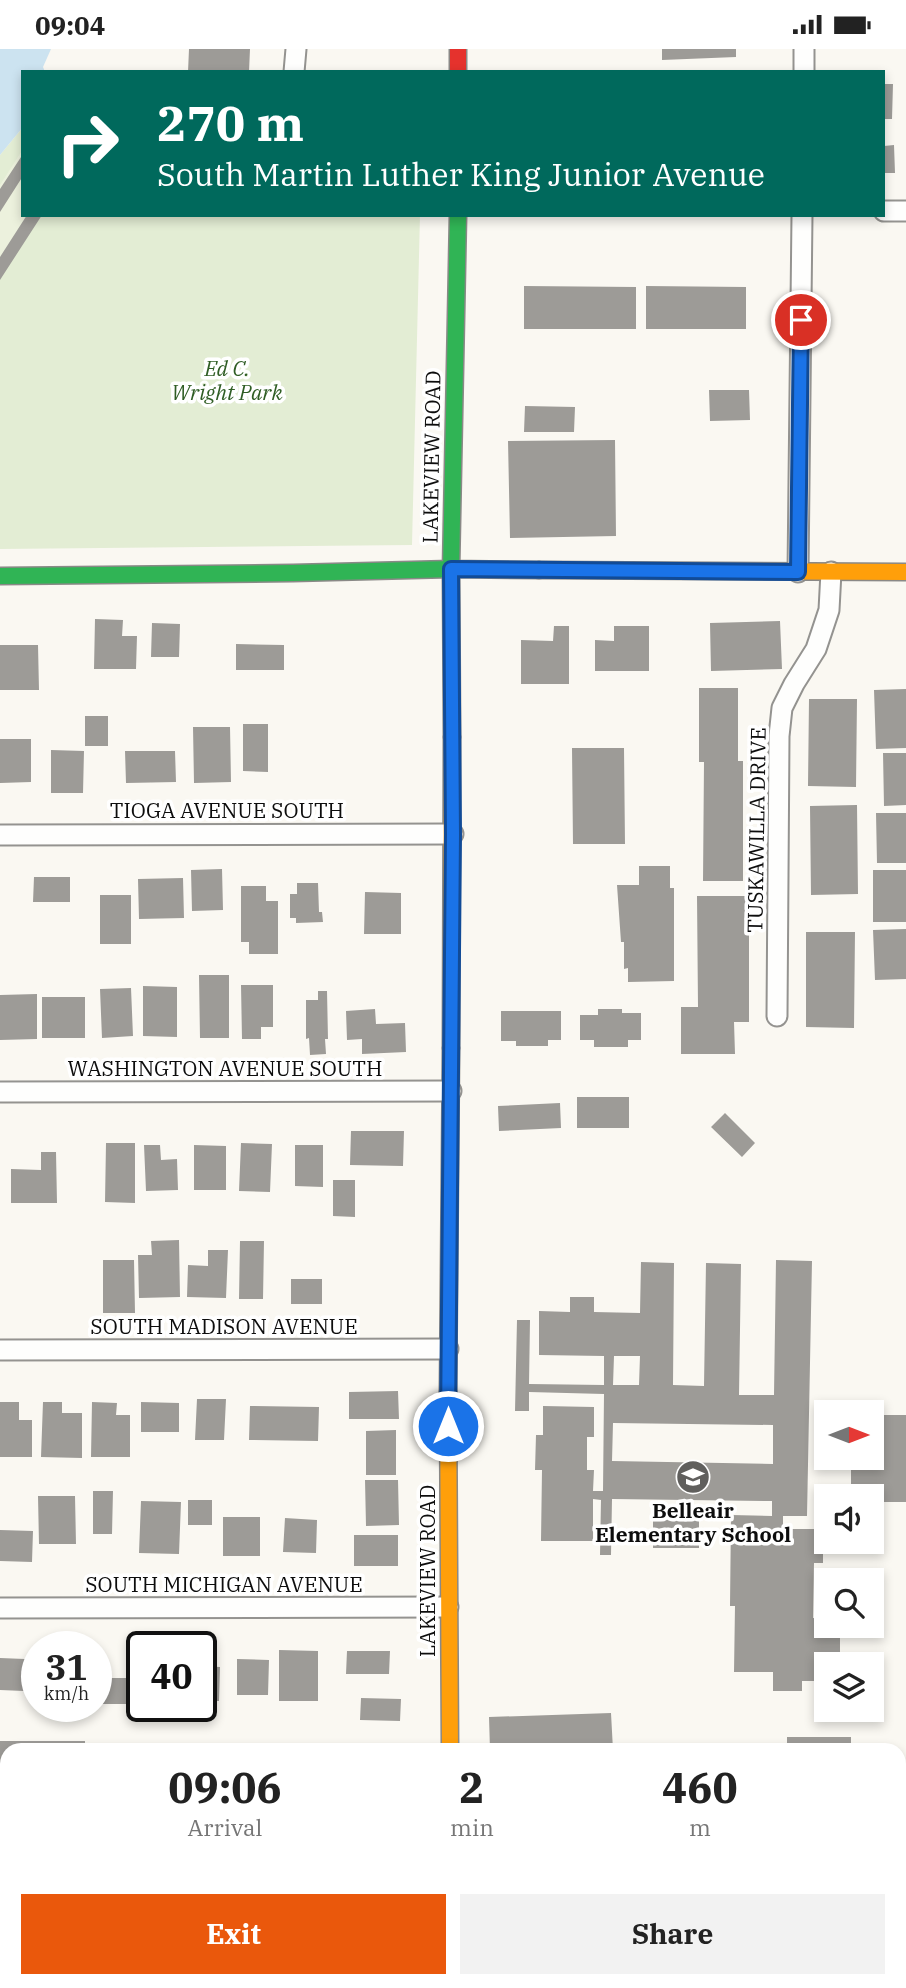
<!DOCTYPE html>
<html lang="en">
<head>
<meta charset="utf-8">
<style>
	body { margin:0; font-family:"IBM Plex Serif",serif; background:#f2f2f2; color:#222; height:100vh; display:flex; flex-direction:column; font-size:26px; white-space:nowrap }
	* { box-sizing:border-box; margin:0 }
	p { font-size:23px; color:#767676 }
	.icon { flex:none; width:38px; height:38px; fill:none; stroke:currentColor; stroke-width:2; stroke-linecap:round; stroke-linejoin:round }
	.map { position:relative; flex:1; overflow:hidden }
	.drawer { position:absolute; left:0px; top:1694px; width:906px; height:245px; display:flex; flex-direction:column; background:#fff; border-radius:21px 21px 0 0; box-shadow:0 4px 10px #0003 }
	.drawer>* { flex:none }
	.guide { position:absolute; left:21px; top:21px; width:864px; height:147px; border-radius:0px; box-shadow:0 4px 10px #0003; background:#00695c; color:#fff; overflow:hidden }
	.needle { width:46px; rotate:90deg }
	.tools { position:absolute; left:814px; top:1351px; display:grid; gap:14px }
	.tools a { display:grid; place-items:center; width:70px; height:70px; border-radius:0px; background:#fff; box-shadow:0 4px 10px #0003; font-size:35px }
	.speed { position:absolute; left:21px; top:1582px; display:flex; gap:14px; font-size:35px; font-weight:700; text-align:center }
	.speed>* { display:grid; place-content:center; width:91px; height:91px; border-radius:50%; background:#fff; box-shadow:0 4px 10px #0003; line-height:1 }
	.speed small { font-size:18px; font-weight:400 }
	.speed .limit { border:4px solid #111; border-radius:10px; background:#fff; color:#111 }
	.pin { position:absolute; display:grid; place-items:center; width:60px; height:60px; color:#fff; margin:-30px; border:4px solid #fff; border-radius:50%; box-shadow:0 2px 7px #0007 }
	.me { position:absolute; width:77px; margin:-38px; rotate:0deg; stroke-linejoin:round; filter:drop-shadow(0 0 5px #0008) }
	.turn { display:flex; align-items:center; gap:24px; height:147px; padding:0 21px; font-size:32px }
	.turn .icon { width:91px; height:91px; stroke-width:2.5 }
	.turn b { display:block; font-size:49px; line-height:60px }
	.eta { display:flex; justify-content:space-evenly; align-items:center; height:119px; text-align:center }
	.eta b { font-size:42px; font-weight:700; line-height:49px }
	.button { display:flex; gap:14px; margin-top:auto; padding:14px 21px }
	.button a { flex:1; height:80px; border-radius:0px; background:#ea580c; color:#fff; font-size:28px; font-weight:700; line-height:80px; text-align:center }
	.button a+a { background:#f2f2f2; color:#222 }
	.status { display:flex; justify-content:space-between; align-items:center; height:49px; padding:0 35px; background:#fff; direction:ltr }
	.status svg { height:19px; fill:currentColor }
	.map>svg:first-child { display:block }
	.green { fill:#e3edd4 }
	.pitch { fill:#ecf1dd }
	.water { fill:#cce3f0 }
	.building { fill:#9d9b97; fill-rule:evenodd }
	.lines { fill:none; stroke-linecap:round; stroke-linejoin:round }
	.street-casing { stroke:#949390; stroke-width:23 }
	.fast-casing { stroke:#8a8987; stroke-width:19 }
	.slow-casing { stroke:#8a8987; stroke-width:19 }
	.jam-casing { stroke:#8a8987; stroke-width:19 }
	.street { stroke:#fefefd; stroke-width:19 }
	.fast { stroke:#30b455; stroke-width:16 }
	.slow { stroke:#ff9f0a; stroke-width:16 }
	.jam { stroke:#e5322d; stroke-width:16 }
	.route-casing { stroke:#114b97; stroke-width:18 }
	.route { stroke:#1a73e8; stroke-width:12 }
	.labels { text-anchor:middle; stroke-width:7; stroke-linejoin:round; paint-order:stroke }
	.park-label { font-size:21px; font-style:italic; fill:#2f5d24; stroke:#fff }
	.street-label { font-size:21px; fill:#0d0d0d; stroke:#fff }
	.poi-label { font-size:21px; font-weight:bold; fill:#0d0d0d; stroke:#fff }
</style>
</head>
<body>
<div class="status"><b>09:04</b><svg viewBox="0 0 49 12"><path d="M0 12V9h3v3zM5 12V6h3v6zM10 12V3h3v9zM15 12V0h3v12zM26 1h20v11H26zM47 4h2v5h-2z"/></svg></div>
<div class="map">
<svg width="906" height="1939" viewBox="0 0 906 1939">
	<rect width="100%" height="100%" fill="#faf8f2"/>
	<!-- green -->
	<path class="green" d="M23,78V166H420L412,496L0,500V106Z"/>
	<!-- pitch -->
	<path class="pitch" d="M23,100V166H39L0,228V136Z"/>
	<!-- water -->
	<path class="water" d="M0,0H51L43,18L45,23H23V78L0,106Z"/>
	<!-- building -->
	<path class="building" d="M189,0H250L249,23H188Z
		M662,0H736V8L662,11Z
		M884,35H893L892,70H884Z
		M894,96L895,124H884V97Z
		M23,105V127L0,163V140Z
		M27,166H42L0,231V208Z
		M524,237L636,238V280H524Z
		M646,237L746,238V280H646Z
		M709,341H749L750,371L710,372Z
		M525,357L575,358L574,383H524Z
		M615,391L616,487L510,489L508,392Z
		M95,570L123,571L122,587H137L136,620H94Z
		M780,572L782,620L711,622L710,574Z
		M152,574L180,575L179,608H151Z
		M554,577H569V635H521V591L553,592Z
		M614,577H649V622H595V591L614,592Z
		M236,595L284,596V621H236Z
		M0,596H38L39,641H0Z
		M699,639H738V712H743V832H703L704,713H699Z
		M906,640V699L876,700L874,641Z
		M809,650H857L856,738L808,737Z
		M85,667H108V697H85Z
		M243,675H268V723L243,722Z
		M193,678H230L231,733L194,734Z
		M0,690H31V733L0,734Z
		M572,699H624L625,795H573Z
		M51,701L84,702L83,744H51Z
		M125,702H175L176,733L126,734Z
		M883,704H906V756L884,757Z
		M857,756L858,845L811,846L810,757Z
		M876,764H906V814H877Z
		M639,817H670V839H674V932L628,933V919L624,920V893H621L617,836H639Z
		M222,820L223,861L192,862L191,821Z
		M873,821H906V873H873Z
		M34,828H70V853H33Z
		M183,829L184,869L139,870L138,830Z
		M297,834H318L319,863H322L323,873L296,874V869H290V845H297Z
		M241,837H266V852H278V905H249V893H241Z
		M365,843L401,844V885H364Z
		M100,846H131V895H100Z
		M697,847H749V973H734L735,1005H681V958H698Z
		M906,880V930L875,931L873,881Z
		M806,883H855L854,979L806,978Z
		M199,926H229V989H200Z
		M241,936H273V978H261V990H242Z
		M143,937L177,938V988L143,987Z
		M131,939L133,987L102,989L100,940Z
		M318,942H327L328,990H325L326,1005L310,1006L309,989L306,990V951H318Z
		M37,945V990L0,991V946Z
		M42,948H85V989H42Z
		M375,960L376,975L405,974L406,1003L362,1005V990L347,991L346,962Z
		M598,960H622V964H641V991H628V998H594V991H580V966H598Z
		M501,962H561V991H548V997H516V992H501Z
		M577,1048H629V1079H577Z
		M560,1054L561,1079L499,1082L498,1057Z
		M725,1064L755,1094L742,1108L711,1078Z
		M351,1082H404L403,1117L350,1116Z
		M106,1094H135V1154L105,1153Z
		M241,1094L272,1095L270,1143L239,1142Z
		M144,1096H160L161,1111L177,1110L178,1141L146,1142Z
		M194,1096L226,1097V1141H194Z
		M295,1096H323V1138L295,1137Z
		M41,1103H56L57,1154H11V1120L41,1121Z
		M333,1131H355V1168L333,1167Z
		M179,1191L180,1248L139,1249L138,1206H152L151,1192Z
		M240,1192H264L263,1250H239Z
		M208,1201H228L226,1249L187,1248L188,1216L208,1217Z
		M103,1211H134L135,1264H103Z
		M776,1211L812,1212L807,1467H783V1480H826V1493H834V1503H823V1514H814L813,1569L826,1570V1577H840V1606H822V1620H826V1632H802V1642H773V1623H734L735,1557H730L731,1466L772,1467V1452L612,1450L611,1506H600L601,1451L593,1450V1492H541L542,1421H535L536,1386H543V1357L594,1358V1388H587V1421H594L593,1442H603L604,1345L529,1343V1362H515L517,1271H530L529,1335L604,1336V1307L539,1306V1262L570,1263V1248H594V1263L640,1264L641,1213L674,1214L673,1336L704,1337L706,1214L741,1215L739,1346H774ZM614,1307H640L639,1336H613ZM613,1374L773,1376V1415L612,1412Z
		M291,1230H322V1255H291Z
		M398,1342L399,1370H349V1343Z
		M197,1350H226L224,1391H195Z
		M0,1353H19V1371H32V1408H0Z
		M43,1353H62V1364H82V1409L41,1408Z
		M92,1353L117,1354L116,1366H130V1408H91Z
		M141,1353L179,1354V1383H141Z
		M250,1357L319,1358L318,1392L249,1391Z
		M872,1366H906V1453H872V1447H851V1409H872Z
		M396,1381V1426H366V1382Z
		M365,1431H398L399,1476L366,1477Z
		M93,1442H113L112,1485H93Z
		M38,1447H75L76,1495H39Z
		M188,1451H212V1476H188Z
		M141,1452L181,1453L179,1505L139,1504Z
		M653,1464H699V1499H653Z
		M223,1468H260V1507H223Z
		M285,1469L317,1471L316,1504L283,1503Z
		M0,1481L33,1482L32,1513L0,1512Z
		M354,1486H398V1517H354Z
		M279,1601L318,1602V1652H279Z
		M347,1602H390L389,1625H346Z
		M0,1609L25,1610L24,1642L0,1641Z
		M237,1610L269,1611L268,1646H237Z
		M201,1617L220,1618L219,1652H201Z
		M96,1629H126V1655H96Z
		M361,1649L401,1650L400,1672L360,1671Z
		M611,1664L613,1701H490L489,1668Z
		M787,1688H851V1701H787Z
		M0,1692H85V1701H7V1761H0Z
		M0,1888H7V1932H42V1937L0,1938Z
		M109,1932H197V1939H109Z
		M234,1932H280V1936L235,1938Z
		M304,1932H359V1939H304Z"/>
	<g class="lines">
		<!-- street casing -->
		<g class="street-casing">
			<path id="street" d="M294,23L296,0
				M804,23V0
				M884,162H906
				M798,523L802,166
				M0,786L453,785
				M777,967L779,687L782,659L794,635L816,600L829,561L831,523
				M0,1043L451,1042
				M0,1301L448,1300
				M0,1559L448,1558"/>
		</g>
		<!-- fast casing -->
		<g class="fast-casing">
			<path id="fast" d="M0,527L293,524L451,520L539,521
				M452,688L451,520L458,166
				M448,1343L451,999
				M0,1807H7
				M0,1851H7"/>
		</g>
		<!-- slow casing -->
		<g class="slow-casing">
			<path id="slow" d="M539,521L906,523
				M451,999L452,688
				M448,1343L450,1701
				M900,1788H906"/>
		</g>
		<!-- jam casing -->
		<g class="jam-casing">
			<path id="jam" d="M458,0V23
				M900,1831H906
				M454,1932V1939"/>
		</g>
		<!-- street -->
		<use href="#street" class="street"/>
		<!-- fast -->
		<use href="#fast" class="fast"/>
		<!-- slow -->
		<use href="#slow" class="slow"/>
		<!-- jam -->
		<use href="#jam" class="jam"/>
	</g>
	<g class="lines">
		<!-- route casing -->
		<g class="route-casing">
			<path id="route" d="M448,1377L453,785L451,520L798,523L801,271"/>
		</g>
		<!-- route -->
		<use href="#route" class="route"/>
	</g>
	<!-- icons -->
	<defs>
		<g id="school-disc" transform="scale(1.75)"><circle r="9.5" fill="#605f5d" stroke="#fff"/><path d="M0-5L7-2L0 1L-7-2ZM-4 1L0 2.5L4 1V4Q0 6-4 4Z" fill="#fff"/></g>
	</defs>
	<g fill-rule="evenodd">
		<use href="#school-disc" x="693" y="1428"/>
	</g>
	<g class="labels">
		<!-- park labels -->
		<g class="park-label">
			<text x="227" y="327">Ed C.<tspan x="227" dy="24">Wright Park</tspan></text>
		</g>
		<!-- street labels -->
		<g class="street-label">
			<text transform="translate(432 408) rotate(-89)" y="7">LAKEVIEW ROAD</text>
			<text x="227" y="769">TIOGA AVENUE SOUTH</text>
			<text transform="translate(757 781) rotate(-89)" y="7">TUSKAWILLA DRIVE</text>
			<text x="225" y="1027">WASHINGTON AVENUE SOUTH</text>
			<text x="224" y="1285">SOUTH MADISON AVENUE</text>
			<text transform="translate(428 1522) rotate(-90)" y="7">LAKEVIEW ROAD</text>
			<text x="224" y="1543">SOUTH MICHIGAN AVENUE</text>
		</g>
		<!-- poi labels -->
		<g class="poi-label">
			<text x="693" y="1469">Belleair<tspan x="693" dy="24">Elementary School</tspan></text>
		</g>
	</g>
</svg>
<div class="tools">
<a><svg class="needle" viewBox="-14 -14 28 28"><path d="M0-13l5 13h-10z" fill="#e53935"/><path d="M0 13l5-13h-10z" fill="#767676"/></svg></a>
<a><svg class="icon" aria-label="sound" viewBox="0 0 24 24"><path d="M4 9h4l5-4v14l-5-4H4zM17 9q2 3 0 6"/></svg></a>
<a><svg class="icon" aria-label="search" viewBox="0 0 24 24"><circle cx="10" cy="10" r="6"/><path d="M15 15l6 6"/></svg></a>
<a><svg class="icon" aria-label="layers" viewBox="0 0 24 24"><path d="M12 4l9 5-9 5-9-5zM3 14l9 5 9-5"/></svg></a>
</div>
<div class="speed"><div>31<small>km/h</small></div><div class="limit">40</div></div>
<div class="pin" style="left:801px;top:271px;background:#d93025"><svg class="icon" aria-label="arrive" viewBox="0 0 24 24"><path d="M6 21V4h12l-3 4 3 4H6"/></svg></div>
<svg class="me" style="left:448px;top:1377px" viewBox="-20 -20 40 40"><circle r="17" fill="#1a73e8" stroke="#fff" stroke-width="3"/><path d="M0-11L8 9 0 5-8 9z" fill="#fff"/></svg>
<div class="guide">
<div class="turn"><svg class="icon" aria-label="right" viewBox="0 0 24 24"><path d="M7 20v-9h11M14 6l5 5-5 5"/></svg><div><b>270 m</b>South Martin Luther King Junior Avenue</div></div>
</div>
<section class="drawer">
<div class="eta">
<div><b>09:06</b><p>Arrival</p></div>
<div><b>2</b><p>min</p></div>
<div><b>460</b><p>m</p></div>
</div>
<div class="button"><a>Exit</a><a>Share</a></div>
</section>
</div>
</body>
</html>
